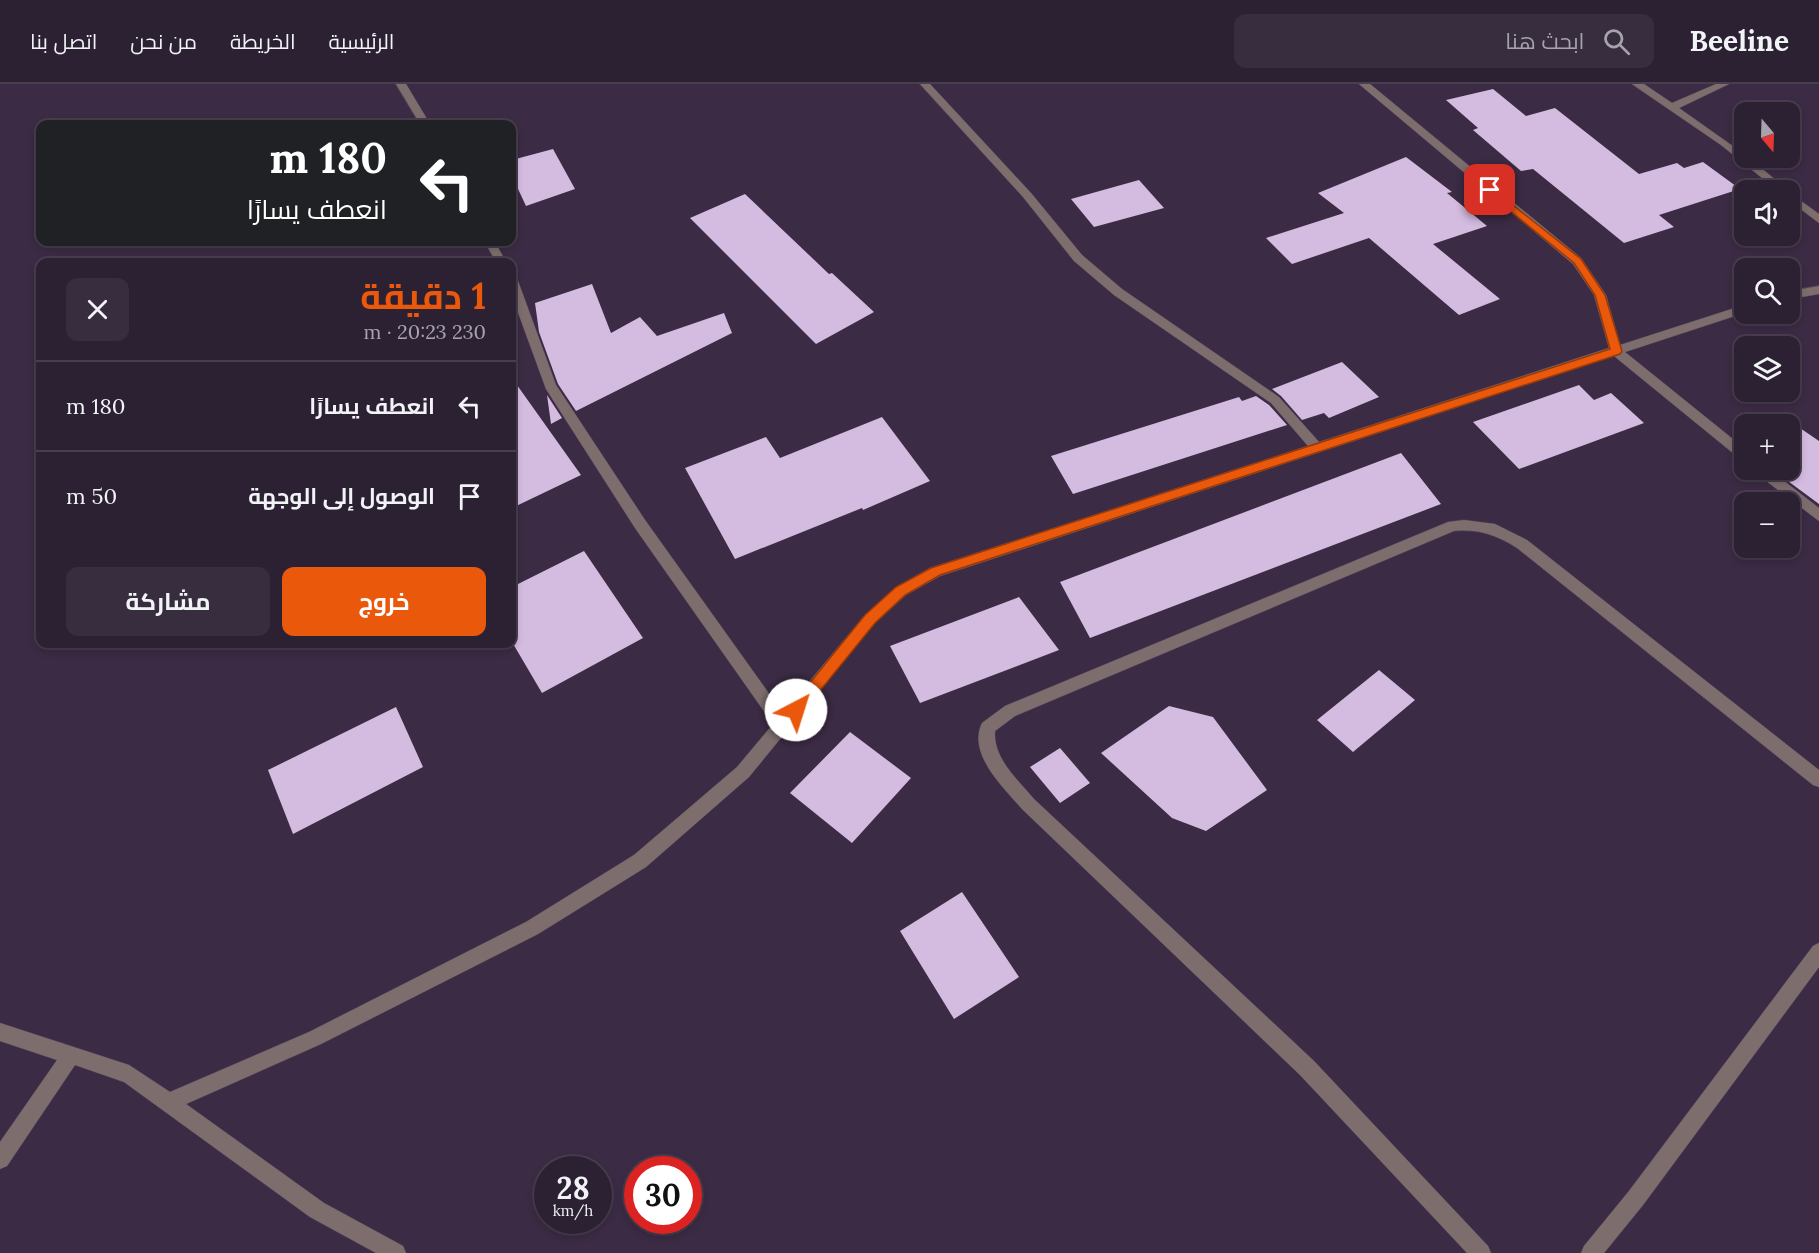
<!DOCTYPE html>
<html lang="ar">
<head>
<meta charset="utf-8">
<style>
	body { margin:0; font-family:Lora,Cairo,serif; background:#382d3f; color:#f1f3f6; direction:rtl; height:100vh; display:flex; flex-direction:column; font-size:22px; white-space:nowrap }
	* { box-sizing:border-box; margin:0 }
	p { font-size:20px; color:#a6a3ac }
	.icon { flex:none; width:33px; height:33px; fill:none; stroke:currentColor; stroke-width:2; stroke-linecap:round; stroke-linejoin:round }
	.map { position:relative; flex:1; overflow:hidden; direction:ltr }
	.panel { position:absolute; left:36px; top:174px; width:480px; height:390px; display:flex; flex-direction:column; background:#2c2033; border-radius:12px; box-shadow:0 3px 9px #0003,0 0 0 2px #483e4e; direction:rtl }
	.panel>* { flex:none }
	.guide { position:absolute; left:36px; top:36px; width:480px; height:126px; border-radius:12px; box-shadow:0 3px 9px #0003,0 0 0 2px #483e4e; direction:rtl; background:#202124; color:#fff; overflow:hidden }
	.needle { width:39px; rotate:161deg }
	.tools { position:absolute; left:1734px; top:18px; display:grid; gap:12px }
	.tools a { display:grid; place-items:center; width:66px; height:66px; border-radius:12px; background:#2c2033; box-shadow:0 3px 9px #0003,0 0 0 2px #483e4e; font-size:30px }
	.speed { position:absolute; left:534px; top:1072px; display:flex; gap:12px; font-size:30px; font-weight:700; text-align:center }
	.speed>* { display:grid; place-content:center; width:78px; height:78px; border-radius:50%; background:#2c2033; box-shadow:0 3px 9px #0003,0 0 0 2px #483e4e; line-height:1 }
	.speed small { font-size:15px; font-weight:400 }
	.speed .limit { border:9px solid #d22; background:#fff; color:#111 }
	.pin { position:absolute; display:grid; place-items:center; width:51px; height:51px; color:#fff; margin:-26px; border-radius:12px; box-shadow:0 3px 9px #0006 }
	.me { position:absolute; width:66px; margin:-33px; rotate:40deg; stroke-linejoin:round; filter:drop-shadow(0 0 4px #0008) }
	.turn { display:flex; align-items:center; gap:21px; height:126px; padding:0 30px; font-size:27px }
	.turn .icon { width:78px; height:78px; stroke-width:2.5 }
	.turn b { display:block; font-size:42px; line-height:51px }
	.round { display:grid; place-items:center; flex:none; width:63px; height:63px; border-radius:12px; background:#382d3f }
	.headline { display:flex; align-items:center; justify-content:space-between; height:102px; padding:0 30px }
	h1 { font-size:36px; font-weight:700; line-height:45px; color:#ea580c }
	.button { display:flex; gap:12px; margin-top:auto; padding:12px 30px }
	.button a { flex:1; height:69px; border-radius:12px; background:#ea580c; color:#fff; font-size:24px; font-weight:700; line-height:69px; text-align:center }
	.button a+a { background:#382d3f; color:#f1f3f6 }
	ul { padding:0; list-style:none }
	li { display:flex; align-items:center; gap:18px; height:90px; padding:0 30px; border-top:2px solid #483e4e }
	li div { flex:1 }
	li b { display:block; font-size:22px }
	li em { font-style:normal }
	header { display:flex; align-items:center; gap:36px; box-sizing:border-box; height:84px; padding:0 30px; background:#2c2033; border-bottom:2px solid #483e4e }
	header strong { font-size:28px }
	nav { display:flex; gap:33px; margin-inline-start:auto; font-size:21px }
	.search { width:420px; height:54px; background:#382d3f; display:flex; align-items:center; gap:15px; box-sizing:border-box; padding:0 21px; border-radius:12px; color:#a6a3ac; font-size:22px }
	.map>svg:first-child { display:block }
	.building { fill:#d4bbe0 }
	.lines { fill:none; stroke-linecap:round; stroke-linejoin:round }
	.minor-casing { stroke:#57485f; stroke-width:1 }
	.minor { fill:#7e6d6d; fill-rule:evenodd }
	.route { fill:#ea580c; stroke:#983908; stroke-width:1.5 }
</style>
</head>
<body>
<header>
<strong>Beeline</strong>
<div class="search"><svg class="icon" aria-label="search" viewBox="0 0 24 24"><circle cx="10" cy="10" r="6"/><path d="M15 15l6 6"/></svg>ابحث هنا</div>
<nav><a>الرئيسية</a><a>الخريطة</a><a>من نحن</a><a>اتصل بنا</a></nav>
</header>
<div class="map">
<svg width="1819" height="1169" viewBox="0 0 1819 1169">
	<rect width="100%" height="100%" fill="#3b2b44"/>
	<!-- building -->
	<path class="building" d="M1493,5L1526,32L1555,24L1639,90L1677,79L1684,84L1703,78L1740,105L1659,131L1674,143L1624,159L1533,85L1521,87L1473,46L1478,44L1446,16Z
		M553,65L575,105L526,122L512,92V76Z
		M1406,73L1452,108L1447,109L1487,142L1433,160L1500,215L1459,231L1369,154L1292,180L1266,154L1344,129L1318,109Z
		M1139,96L1164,124L1094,143L1071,115Z
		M745,110L829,190L832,189L874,228L816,260L690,134Z
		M592,200L611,249L640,233L657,252L724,229L732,249L576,327L558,300L539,248L535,219Z
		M1342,278L1379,313L1329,334L1324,329L1302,336L1281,312L1272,305Z
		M512,294L581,391L512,424Z
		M1579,301L1594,316L1611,309L1644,339L1519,385L1473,338Z
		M547,311L562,334L551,340Z
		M1256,312L1269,321L1287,341L1073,410L1051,372L1239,313L1242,317Z
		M1781,331L1819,357V420L1773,386H1790V340H1766Z
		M882,333L930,397L863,426L862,424L735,475L685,384L766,353L780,374Z
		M1401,369L1441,420L1090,554L1060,498Z
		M584,467L643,554L542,609L512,558V503Z
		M1019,513L1059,566L920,619L890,562Z
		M1379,586L1415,616L1353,668L1317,636Z
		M1169,622L1213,633L1267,706L1206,747L1172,734L1101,669Z
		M396,623L423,683L293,750L268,686Z
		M850,648L911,694L852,759L790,709Z
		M1060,664L1090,699L1060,719L1030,683Z
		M962,808L1019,893L954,935L900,847Z"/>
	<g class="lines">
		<!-- minor casing -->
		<g class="minor-casing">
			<path id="minor" d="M396,0H406L430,40H420Z
				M920,0H930L1031,109L1082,171L1122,205L1279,313L1319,358L1609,264L1594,211L1573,180L1359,0H1370L1581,174L1606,211L1620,261L1744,221V229L1625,268L1744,364V376L1739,374L1614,272L940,492L906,511L875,539L749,693L646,783L538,850L321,960L186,1020L324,1119L403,1162L406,1169H376L310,1133L124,998L75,981L7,1082L0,1085V1058L57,976L0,957V939L129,981L170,1008L309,948L526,838L634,771L737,683L773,640L635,444L546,305L512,212V193L518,197L556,301L645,436L783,629L865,531L896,503L930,484L1308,362L1271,319L1114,211L1074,177L1023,113Z
				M1632,0H1644L1672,19L1716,0H1729L1679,24L1744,70V74H1749L1788,106H1777L1721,61Z
				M1790,109L1819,130V139L1790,117Z
				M485,158H495L506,178H496Z
				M1819,202V210L1790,215V207Z
				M1756,386H1770L1819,424V437L1757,390Z
				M1464,436L1495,440L1527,456L1819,686V703L1813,701L1517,464C1496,451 1480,445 1454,447L1015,632L995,647C993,674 1017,695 1034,715L1314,977L1488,1162L1491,1169H1467L1300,991L1022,725C1004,704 967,670 982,639L1005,622L1448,438Z
				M1819,859V883L1643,1121L1604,1169H1581L1584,1162L1629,1107L1813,862Z"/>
		</g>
		<!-- minor -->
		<use href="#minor" class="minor"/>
	</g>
	<!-- route -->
	<path class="route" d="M1490,103L1581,175L1605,211L1622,267L1620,270L940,491L905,511L875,539L801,630H791L789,626L791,622L865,531L896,503L931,484L1610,265L1595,211L1574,179L1487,108L1485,106Z"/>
</svg>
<div class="tools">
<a><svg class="needle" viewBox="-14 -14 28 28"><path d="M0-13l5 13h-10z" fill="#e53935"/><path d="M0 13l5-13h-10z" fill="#a6a3ac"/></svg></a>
<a><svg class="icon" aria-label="sound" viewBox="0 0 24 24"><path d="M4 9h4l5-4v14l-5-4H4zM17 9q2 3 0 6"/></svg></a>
<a><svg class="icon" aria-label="search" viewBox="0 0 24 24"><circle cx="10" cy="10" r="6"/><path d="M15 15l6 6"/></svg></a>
<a><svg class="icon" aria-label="layers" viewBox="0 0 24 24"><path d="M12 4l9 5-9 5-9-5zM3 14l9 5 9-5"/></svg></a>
<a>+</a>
<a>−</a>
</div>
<div class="speed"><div>28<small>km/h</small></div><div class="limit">30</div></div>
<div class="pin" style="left:1490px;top:106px;background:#d93025"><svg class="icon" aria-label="arrive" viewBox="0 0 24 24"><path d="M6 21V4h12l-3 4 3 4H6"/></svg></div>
<svg class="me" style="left:796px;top:626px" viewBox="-20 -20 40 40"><circle r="19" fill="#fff"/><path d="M0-13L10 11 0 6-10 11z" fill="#ea580c"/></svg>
<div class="guide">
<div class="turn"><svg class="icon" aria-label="left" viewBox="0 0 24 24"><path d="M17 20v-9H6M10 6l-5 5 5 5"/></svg><div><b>180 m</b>انعطف يسارًا</div></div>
</div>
<section class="panel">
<div class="headline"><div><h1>1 دقيقة</h1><p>230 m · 20:23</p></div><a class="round"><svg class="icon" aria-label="close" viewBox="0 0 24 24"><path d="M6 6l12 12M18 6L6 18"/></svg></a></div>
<ul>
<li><svg class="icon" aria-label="left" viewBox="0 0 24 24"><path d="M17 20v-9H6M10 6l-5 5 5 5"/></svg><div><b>انعطف يسارًا</b></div><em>180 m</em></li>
<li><svg class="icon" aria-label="arrive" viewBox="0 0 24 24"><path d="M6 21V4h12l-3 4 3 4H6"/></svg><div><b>الوصول إلى الوجهة</b></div><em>50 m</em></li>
</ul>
<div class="button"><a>خروج</a><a>مشاركة</a></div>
</section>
</div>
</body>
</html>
